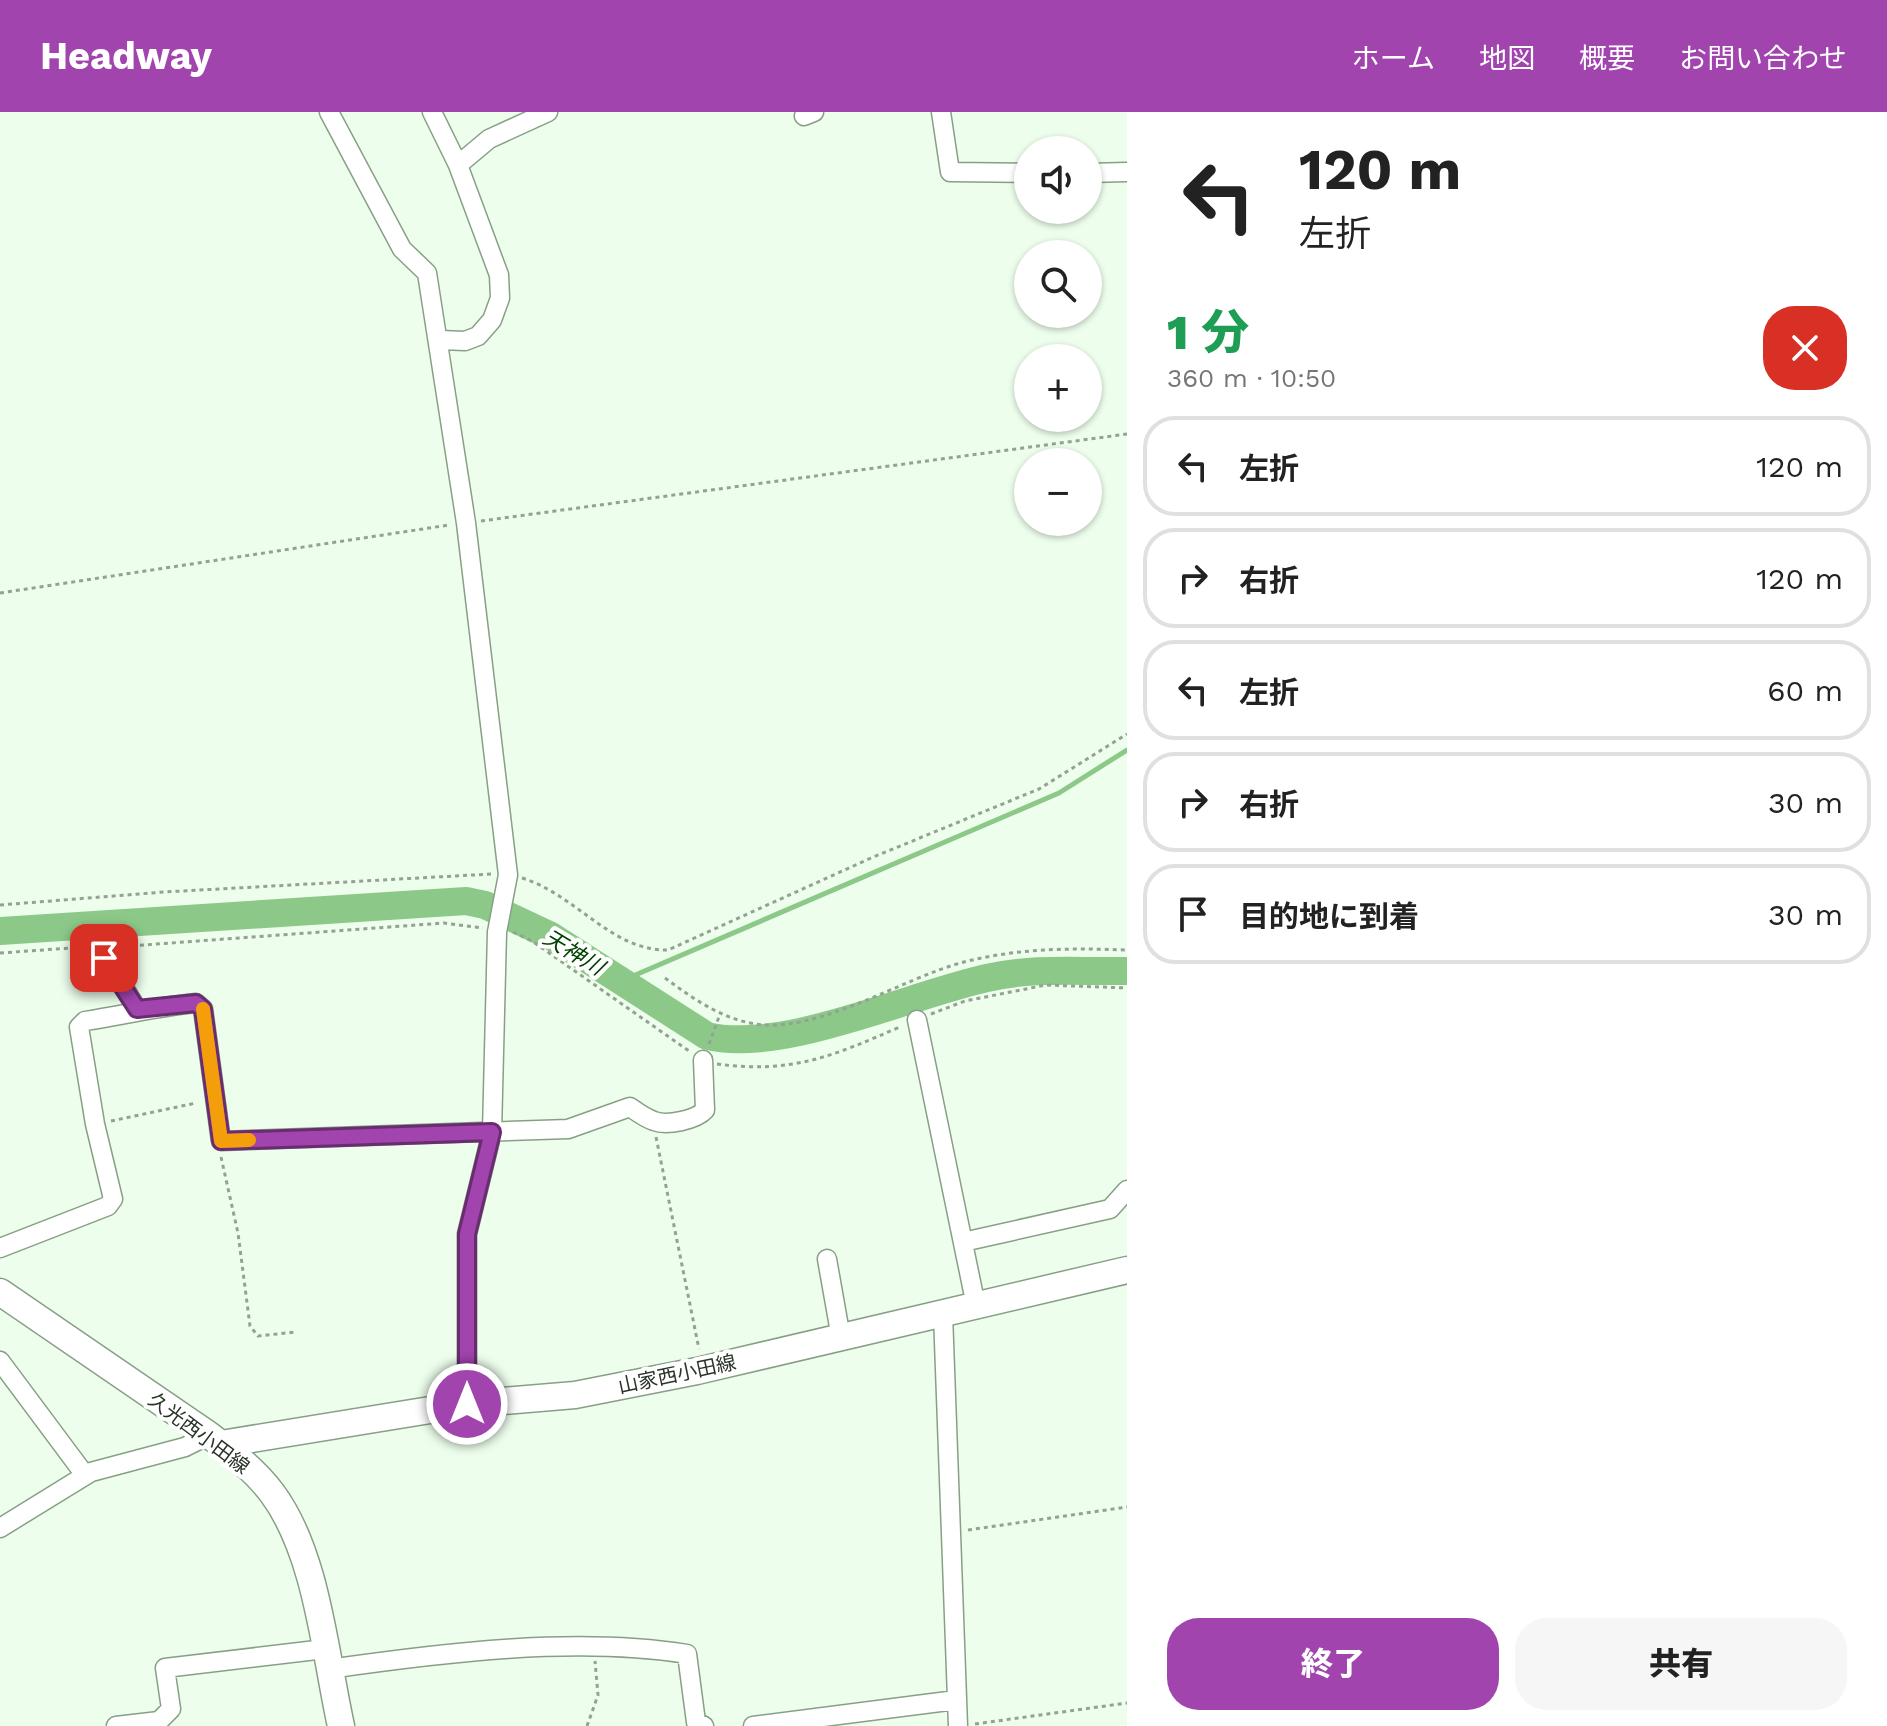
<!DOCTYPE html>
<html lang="ja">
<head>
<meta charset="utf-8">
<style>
	body { margin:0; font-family:"Work Sans","Noto Sans JP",sans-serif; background:#f6f6f6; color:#222; height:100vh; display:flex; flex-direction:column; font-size:30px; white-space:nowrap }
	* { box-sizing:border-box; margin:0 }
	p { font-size:26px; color:#767676 }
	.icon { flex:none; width:44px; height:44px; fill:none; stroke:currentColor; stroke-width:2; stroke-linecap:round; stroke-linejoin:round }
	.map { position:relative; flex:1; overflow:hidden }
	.details { display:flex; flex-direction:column; background:#fff; width:760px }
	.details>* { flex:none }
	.hud { background:#fff; color:#222; overflow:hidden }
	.controls { position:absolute; left:1014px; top:24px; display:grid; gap:16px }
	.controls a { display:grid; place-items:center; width:88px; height:88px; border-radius:50%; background:#fff; box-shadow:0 2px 6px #0004; font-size:40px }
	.pin { position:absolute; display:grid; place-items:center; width:68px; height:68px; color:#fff; margin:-34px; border-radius:16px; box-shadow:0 4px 12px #0006 }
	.me { position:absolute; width:88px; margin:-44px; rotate:0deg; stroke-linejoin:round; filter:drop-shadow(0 0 6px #0008) }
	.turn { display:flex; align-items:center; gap:28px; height:168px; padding:0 40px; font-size:36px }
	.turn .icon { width:104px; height:104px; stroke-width:2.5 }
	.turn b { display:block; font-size:56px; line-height:68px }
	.round { display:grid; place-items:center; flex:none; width:84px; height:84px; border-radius:32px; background:#f6f6f6 }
	.headline { display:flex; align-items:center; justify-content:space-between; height:136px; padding:0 40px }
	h1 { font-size:48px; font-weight:800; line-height:60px; color:#1e9e55 }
	.cta { display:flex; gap:16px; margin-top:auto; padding:16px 40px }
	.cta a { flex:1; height:92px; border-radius:32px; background:#a144ae; color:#fff; font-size:32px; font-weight:800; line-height:92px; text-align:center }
	.cta a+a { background:#f6f6f6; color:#222 }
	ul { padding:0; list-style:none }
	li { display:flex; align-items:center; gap:24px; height:100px; margin:0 16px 12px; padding:0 24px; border:4px solid #e0e0e0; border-radius:32px }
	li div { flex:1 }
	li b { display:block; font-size:30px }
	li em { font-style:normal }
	header { display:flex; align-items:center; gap:48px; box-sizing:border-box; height:112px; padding:0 40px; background:#a144ae; color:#fff }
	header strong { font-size:38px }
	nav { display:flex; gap:44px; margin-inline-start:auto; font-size:28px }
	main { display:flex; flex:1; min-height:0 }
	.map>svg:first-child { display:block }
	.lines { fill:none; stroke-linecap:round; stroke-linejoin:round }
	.stream { stroke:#8cc988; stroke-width:5 }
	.river { stroke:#8cc988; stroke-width:28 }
	.minor-casing { stroke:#87a085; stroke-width:21 }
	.secondary-casing { stroke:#87a085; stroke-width:29 }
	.path { stroke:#94a193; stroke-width:3; stroke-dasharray:4 4; stroke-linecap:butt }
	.minor { stroke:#fff; stroke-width:18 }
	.secondary { stroke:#fff; stroke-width:26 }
	.route-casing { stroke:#692c71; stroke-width:20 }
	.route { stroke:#a144ae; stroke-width:14 }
	.slow { stroke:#f59e0b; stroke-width:14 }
	.labels { text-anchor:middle; stroke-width:8; stroke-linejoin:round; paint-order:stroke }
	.street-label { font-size:20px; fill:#2a3429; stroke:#fff }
	.water-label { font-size:22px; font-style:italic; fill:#014301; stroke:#fff }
</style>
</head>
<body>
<header>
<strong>Headway</strong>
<nav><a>ホーム</a><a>地図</a><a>概要</a><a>お問い合わせ</a></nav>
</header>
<main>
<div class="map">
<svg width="1127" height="1614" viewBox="0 0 1127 1614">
	<rect width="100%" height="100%" fill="#edfeec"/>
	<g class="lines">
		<!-- stream -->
		<path class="stream" d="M619,870L1059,681L1127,638"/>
		<!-- river -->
		<path class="river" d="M0,819L466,789L485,793L551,824L707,924C782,942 909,883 987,866C1033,855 1080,860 1127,859"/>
		<!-- minor casing -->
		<g class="minor-casing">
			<path id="minor" d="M329,0L402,137L427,161L466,411L508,763L497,820L492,1020L467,1122V1292
				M432,0L458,53L499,163L500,186L492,208L478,224L465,229L440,228
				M941,0L950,60L1028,61
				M804,4L814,0
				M458,53L489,27L548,0
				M1088,61L1127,60
				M101,838L137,897
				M917,908L976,1194
				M963,1130L1110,1097L1127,1078
				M0,1136L108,1094L113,1087L95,1012L79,915L85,909C123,903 157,895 196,891L203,897L221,1029L568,1017L630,995C637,1000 645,1006 654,1009C667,1014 696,1008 705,998L703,948
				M827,1147L841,1226
				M943,1202L958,1614
				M0,1249L85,1363
				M0,1416L91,1360L185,1335L209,1323
				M329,1557C441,1541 575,1524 687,1542L696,1610L704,1614
				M116,1614L159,1609L171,1597L165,1556L325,1537
				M753,1614L956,1588"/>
		</g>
		<!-- secondary casing -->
		<g class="secondary-casing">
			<path id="secondary" d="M0,1180L209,1323C231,1340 255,1358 272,1381C317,1441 325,1542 341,1614
				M221,1332L467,1292L575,1283L697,1259L1127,1158"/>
		</g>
		<!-- path -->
		<path class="path" d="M481,409L1127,322
			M0,481L449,413
			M522,766C577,783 611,839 668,838L871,746L1039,677L1127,622
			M0,793L164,780L491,762
			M513,820L532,829L689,939
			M116,835L444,811L483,816
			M0,841L85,835
			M665,866C691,885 717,904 750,911C813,925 902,866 964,850C1019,836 1071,836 1127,838
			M931,902L965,889L1046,873L1127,876
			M709,932L720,902
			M717,952C793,962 833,944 902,914
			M111,1009L196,991
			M656,1025L699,1237
			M221,1045L238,1121L250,1214L258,1224L296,1220
			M968,1418L1127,1395
			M975,1612L1127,1591
			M587,1614L598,1583L595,1549"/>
		<!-- minor -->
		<use href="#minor" class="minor"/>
		<!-- secondary -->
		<use href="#secondary" class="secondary"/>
	</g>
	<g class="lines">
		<!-- route casing -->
		<g class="route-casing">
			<path id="route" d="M104,846L137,897L196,891L203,897L221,1029L492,1020L467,1122V1292"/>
		</g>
		<!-- route -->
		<use href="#route" class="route"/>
		<!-- slow -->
		<path class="slow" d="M203,897L221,1029L249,1028"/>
	</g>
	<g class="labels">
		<!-- street labels -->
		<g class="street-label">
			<text transform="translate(677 1262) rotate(-12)" y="7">山家西小田線</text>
			<text transform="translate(199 1321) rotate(37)" y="7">久光西小田線</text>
		</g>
		<!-- water labels -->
		<g class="water-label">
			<text transform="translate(574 840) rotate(31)" y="8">天神川</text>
		</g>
	</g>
</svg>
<div class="controls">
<a><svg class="icon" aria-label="sound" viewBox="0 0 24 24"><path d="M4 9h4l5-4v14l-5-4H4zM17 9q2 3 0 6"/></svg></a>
<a><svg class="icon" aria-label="search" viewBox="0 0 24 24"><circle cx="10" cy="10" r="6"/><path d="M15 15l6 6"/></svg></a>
<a>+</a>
<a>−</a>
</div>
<div class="pin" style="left:104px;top:846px;background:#d93025"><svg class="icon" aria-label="arrive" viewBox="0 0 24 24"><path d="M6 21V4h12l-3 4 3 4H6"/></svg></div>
<svg class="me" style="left:467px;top:1292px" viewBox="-20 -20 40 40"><circle r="17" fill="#a144ae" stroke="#fff" stroke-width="3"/><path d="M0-11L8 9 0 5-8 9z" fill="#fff"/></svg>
</div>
<section class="details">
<div class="hud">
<div class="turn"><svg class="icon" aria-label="left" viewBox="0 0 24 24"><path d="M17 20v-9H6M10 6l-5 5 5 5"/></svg><div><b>120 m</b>左折</div></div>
</div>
<div class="headline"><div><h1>1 分</h1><p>360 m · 10:50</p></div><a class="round" style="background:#d93025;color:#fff"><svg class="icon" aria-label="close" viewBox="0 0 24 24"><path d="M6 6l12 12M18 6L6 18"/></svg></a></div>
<ul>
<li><svg class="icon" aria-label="left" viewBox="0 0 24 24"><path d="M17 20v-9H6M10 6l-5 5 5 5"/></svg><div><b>左折</b></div><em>120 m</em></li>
<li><svg class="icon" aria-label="right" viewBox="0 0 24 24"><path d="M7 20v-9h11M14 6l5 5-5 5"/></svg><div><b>右折</b></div><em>120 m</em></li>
<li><svg class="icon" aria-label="left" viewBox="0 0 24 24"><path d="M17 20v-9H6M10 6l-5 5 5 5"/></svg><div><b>左折</b></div><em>60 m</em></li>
<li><svg class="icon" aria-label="right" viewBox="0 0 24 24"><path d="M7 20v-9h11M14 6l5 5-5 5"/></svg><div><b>右折</b></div><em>30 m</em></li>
<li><svg class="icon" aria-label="arrive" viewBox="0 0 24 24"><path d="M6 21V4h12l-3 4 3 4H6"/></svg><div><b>目的地に到着</b></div><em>30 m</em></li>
</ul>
<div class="cta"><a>終了</a><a>共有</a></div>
</section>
</main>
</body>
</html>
